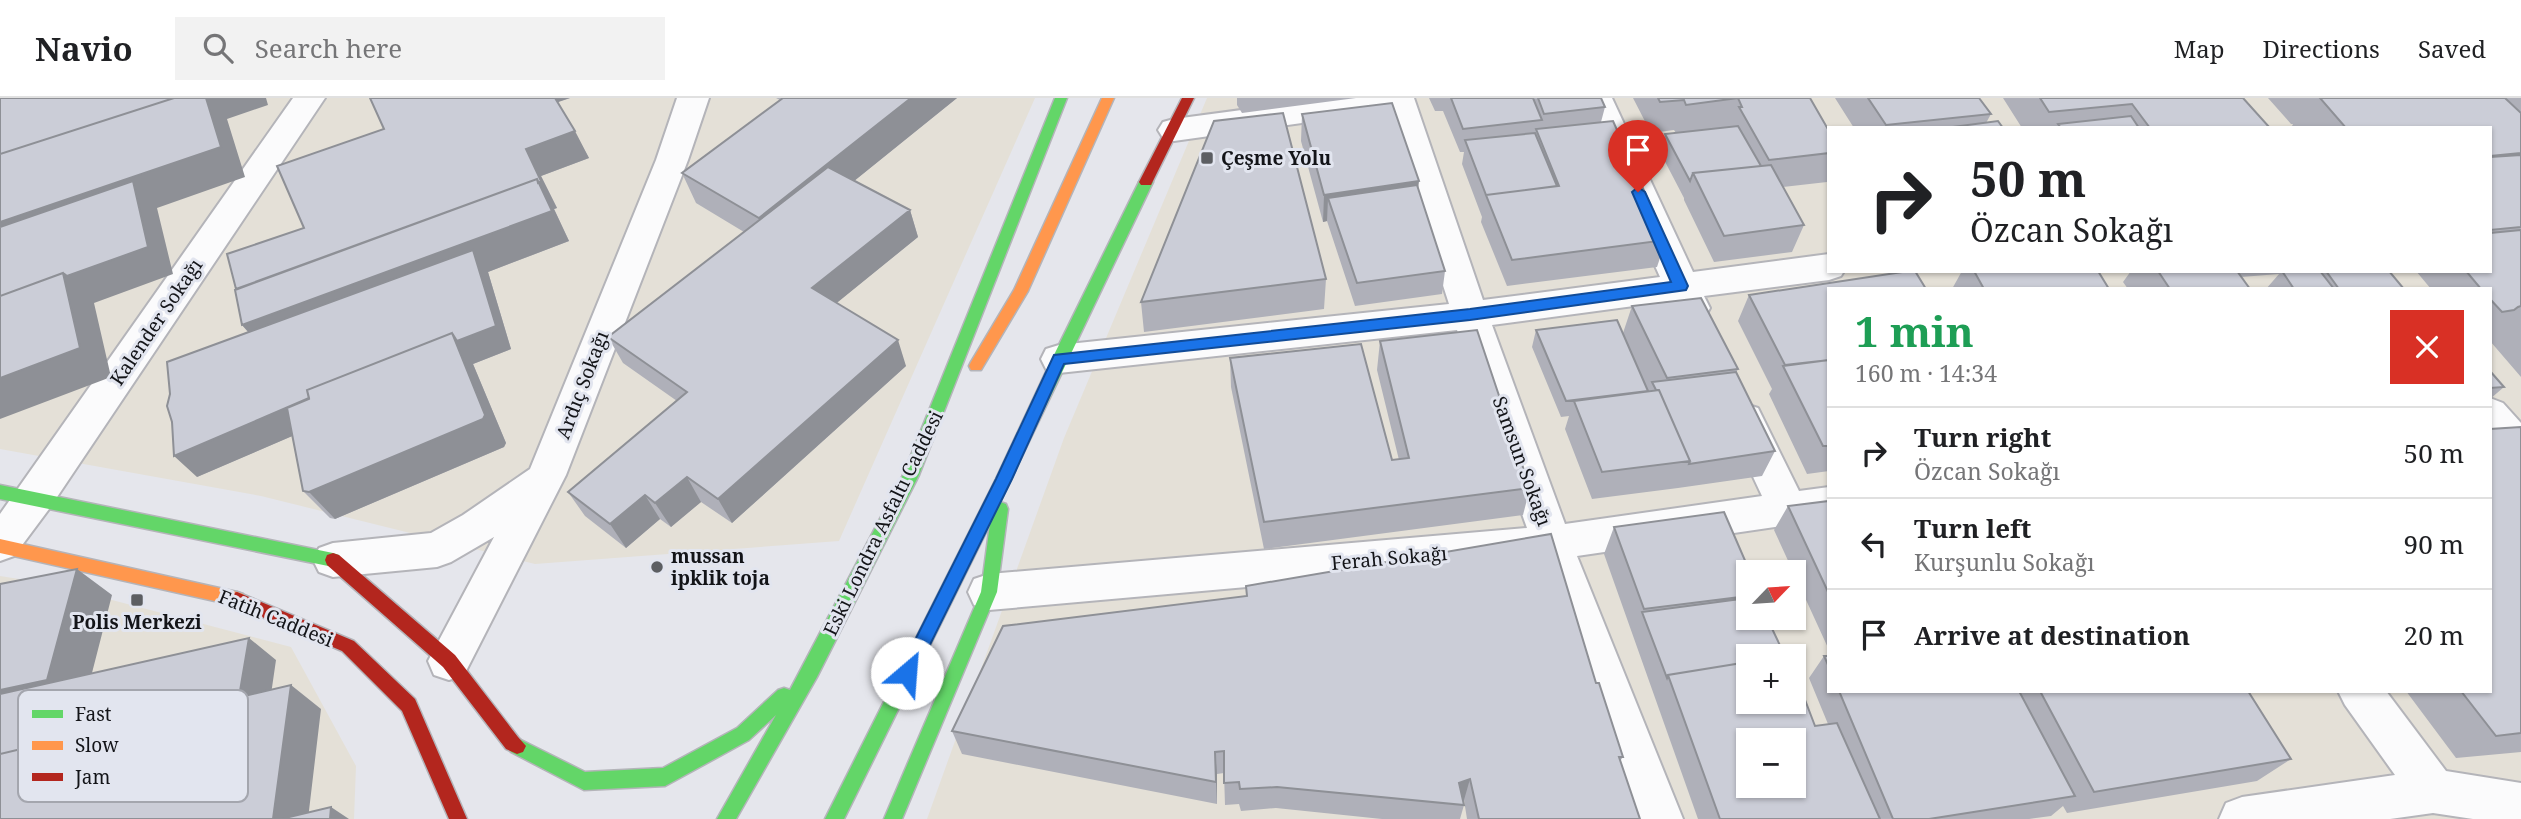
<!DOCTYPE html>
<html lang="en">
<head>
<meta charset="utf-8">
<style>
	body { margin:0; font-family:"Noto Serif",serif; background:#f2f2f2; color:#202124; height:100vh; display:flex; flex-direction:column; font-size:26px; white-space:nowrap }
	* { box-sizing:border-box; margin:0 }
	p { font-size:23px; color:#757577 }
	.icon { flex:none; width:38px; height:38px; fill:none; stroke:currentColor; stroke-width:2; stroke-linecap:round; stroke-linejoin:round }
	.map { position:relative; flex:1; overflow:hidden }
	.drawer { position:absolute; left:1827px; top:189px; width:665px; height:406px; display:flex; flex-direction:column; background:#fff; border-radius:0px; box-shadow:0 2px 5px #0004 }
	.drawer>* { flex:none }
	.banner { position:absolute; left:1827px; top:28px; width:665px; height:147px; border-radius:0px; box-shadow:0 2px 5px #0004; background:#fff; color:#202124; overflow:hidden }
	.needle { width:46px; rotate:65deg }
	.buttons { position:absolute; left:1736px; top:462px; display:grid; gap:14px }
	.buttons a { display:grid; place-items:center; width:70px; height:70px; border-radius:0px; background:#fff; box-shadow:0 2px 5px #0004; font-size:35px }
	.pin { position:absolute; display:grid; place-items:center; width:60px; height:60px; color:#fff; margin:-72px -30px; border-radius:50% 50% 50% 0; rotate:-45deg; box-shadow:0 0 7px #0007 }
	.pin .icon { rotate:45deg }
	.me { position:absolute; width:77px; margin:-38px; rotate:27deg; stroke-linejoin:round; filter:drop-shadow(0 0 5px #0008) }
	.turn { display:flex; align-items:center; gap:24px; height:147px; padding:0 28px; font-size:32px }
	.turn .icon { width:91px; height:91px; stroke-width:2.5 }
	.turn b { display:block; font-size:49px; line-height:60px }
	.round { display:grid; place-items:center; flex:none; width:74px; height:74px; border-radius:0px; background:#f2f2f2 }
	.head { display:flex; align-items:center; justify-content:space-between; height:119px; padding:0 28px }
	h1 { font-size:42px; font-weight:700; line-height:52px; color:#1e9e55 }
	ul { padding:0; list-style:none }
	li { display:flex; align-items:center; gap:21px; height:91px; padding:0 28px; border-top:2px solid #e0e0e0 }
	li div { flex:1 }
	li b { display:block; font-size:26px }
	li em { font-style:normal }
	header { display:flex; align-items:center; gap:42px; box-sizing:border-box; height:98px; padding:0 35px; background:#fff; border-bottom:2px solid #e0e0e0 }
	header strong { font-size:33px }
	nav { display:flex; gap:38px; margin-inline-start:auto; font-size:24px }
	.search { width:490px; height:63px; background:#f2f2f2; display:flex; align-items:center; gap:18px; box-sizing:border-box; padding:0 24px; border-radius:0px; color:#757577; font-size:26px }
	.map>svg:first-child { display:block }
	.industrial { fill:#e4e0d7; fill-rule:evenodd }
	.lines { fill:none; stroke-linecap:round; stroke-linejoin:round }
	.street-casing { stroke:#b4b4b9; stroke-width:4 }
	.fast-casing { stroke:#b4b4b9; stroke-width:3 }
	.slow-casing { stroke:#b4b4b9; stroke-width:3 }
	.jam-casing { stroke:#b4b4b9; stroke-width:3 }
	.street { fill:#fbfbfc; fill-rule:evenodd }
	.fast { fill:#63d668; fill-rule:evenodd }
	.slow { fill:#ff974d; fill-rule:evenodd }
	.jam { fill:#b3261e; fill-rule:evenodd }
	.wall { fill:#afb0b9 }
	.shaded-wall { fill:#8e9096 }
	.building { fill:#cbcdd7; stroke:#8e9096; stroke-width:2; fill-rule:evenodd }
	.route { fill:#1a73e8; stroke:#114b97; stroke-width:2 }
	.poi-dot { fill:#5c5e62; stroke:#e2e5ef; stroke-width:2.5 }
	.labels { text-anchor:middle; stroke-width:6; stroke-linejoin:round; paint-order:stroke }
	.poi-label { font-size:19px; font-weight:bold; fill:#131418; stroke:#e2e5ef; text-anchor:start }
	.street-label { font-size:19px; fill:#131418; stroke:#e2e5ef }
	.key { fill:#e2e5ef; stroke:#a4a6ae; stroke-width:2 }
	.key-label { font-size:19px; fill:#131418 }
</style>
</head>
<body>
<header>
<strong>Navio</strong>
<div class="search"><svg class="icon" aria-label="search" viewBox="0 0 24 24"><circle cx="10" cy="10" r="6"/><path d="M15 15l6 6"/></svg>Search here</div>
<nav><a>Map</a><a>Directions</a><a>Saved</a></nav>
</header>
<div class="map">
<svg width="2521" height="721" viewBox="0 0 2521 721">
	<rect width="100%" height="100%" fill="#e5e6ec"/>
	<!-- industrial -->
	<path class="industrial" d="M0,0H1035L839,443L535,466L261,398L0,351Z
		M1207,0H2521V721H927L1064,340ZM1829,30H2490V173H1829ZM1829,191H2490V593H1829ZM1748,474H1794V520H1748ZM1748,558H1794V604H1748ZM1748,642H1794V688H1748Z
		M0,478L51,486L291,549L356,668L354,721H0Z"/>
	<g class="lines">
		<!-- street casing -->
		<g class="street-casing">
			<path id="street" d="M293,0H325L49,411L14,458L0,463V416Z
				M677,0H709L688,62L566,377L464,577L449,582L434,577L428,563L494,439L451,464L437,469L333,479L319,474L313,462L319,450L333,445L431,435L463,417L530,371L656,62Z
				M1331,0H1414L1483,202L1660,179L1580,0H1612L1693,174L1829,156V173H1844L1841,178L1829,182L1704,198L1710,210L1705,219L1692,223L1679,219L1671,203L1492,227L1565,426L1762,398L1726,321L1732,310L1745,306L1758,310L1799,393L1829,389V421L1577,458L1683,721H1637L1539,463L989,512L974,507L968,494L974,481L989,476L1527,430L1457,232L1059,275L1046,271L1041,261L1046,251L1059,247L1449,206L1387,13L1174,43L1163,40L1158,32L1163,24L1174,21Z
				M2490,300L2503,305L2521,325V367C2485,355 2490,332 2490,300Z
				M2338,593H2386L2446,673L2521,685V721H2473L2433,715L2390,721H2219L2226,705L2242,699L2395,677L2345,607Z"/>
		</g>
		<!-- fast casing -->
		<g class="fast-casing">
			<path id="fast" d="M1055,0H1067L919,377L817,579L736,721H717L776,617L749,642L665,688L584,692L511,654L508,648L511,642L517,640L585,674L663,670L737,630L778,592L784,590L790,592L903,377Z
				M1146,79L1153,84L1000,404L1006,406L1008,411L997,494L902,721H884L981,494L990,426L844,721H825L996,381L1052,261L1139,84Z
				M0,387L333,455L339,457L341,462L339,467L333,469L0,401Z"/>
		</g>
		<!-- slow casing -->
		<g class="slow-casing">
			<path id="slow" d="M1102,0H1114L1028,193L981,272H971L969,268L971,264L1014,192Z
				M0,441L237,494L243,496L245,501L243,506L237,508L0,455Z"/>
		</g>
		<!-- jam casing -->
		<g class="jam-casing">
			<path id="jam" d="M1182,0H1194L1151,87H1141L1139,84Z
				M333,455L339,457L455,557L518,639L526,648L523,654L517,656L506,651L443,569L327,467L325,462L327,457Z
				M237,494L354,543L415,601L467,721H449L402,613L342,553L231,506L229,501L231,496Z"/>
		</g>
		<!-- street -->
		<use href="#street" class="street"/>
		<!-- fast -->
		<use href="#fast" class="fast"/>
		<!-- slow -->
		<use href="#slow" class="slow"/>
		<!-- jam -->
		<use href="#jam" class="jam"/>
	</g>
	<!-- wall -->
	<path class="wall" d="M370,0H570L557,4L589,60L541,78L557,110L554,111L569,143L488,174L511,251L473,266L506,345L504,349L335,421L330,420L303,393L292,338L197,379L248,234L242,227L236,191L304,130L384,31Z
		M776,0H957L854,83L910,112L918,139L836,205L906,268L732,425L701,404L671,429L660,421L626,450L585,418L568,394L677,303L623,265L608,239L744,134L696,105L682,75L780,2Z
		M1237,0H1356L1242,15L1237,7Z
		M1429,0H1601L1605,9L1601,24L1666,142L1657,169L1507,188L1481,124L1482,119L1462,66L1464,54H1460L1443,13H1435Z
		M1633,0H1810L1829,33V80L1827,84L1783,89L1804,127L1792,154L1714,164L1684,102V100L1660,54L1665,36L1676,35L1674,32L1651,35Z
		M1835,0H1979L1991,16L1986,25L2003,30H1854Z
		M2003,0H2243L2270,30H2022Z
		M2268,0H2521V279L2490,243V191H2431L2416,173H2490V30H2294L2292,28L2293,26H2291Z
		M1302,16L1418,92L1445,173L1442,196L1355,208L1327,123L1323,124L1301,43Z
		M1962,173H2098L2109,191H1952Z
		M2131,173H2389L2404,191H2266L2279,176L2241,179L2250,191H2128L2123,184Z
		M1326,181L1324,211L1144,234L1141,204Z
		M1829,191V373L1807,376L1769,296L1772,291L1738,223L1749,197Z
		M1632,208L1738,271L1736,275L1775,353L1762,378L1678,390L1592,401L1565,331L1569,318L1561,319L1532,249L1536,232L1623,235Z
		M1380,243L1530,390L1523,417L1264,451L1231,289L1230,260L1392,362H1399L1377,272Z
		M2490,273L2504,289L2490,301Z
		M2521,329V654L2456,660L2406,593H2490Z
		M1829,403V552L1774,432L1788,408Z
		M1614,429L1748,474V520L1815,628L1828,626L1809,580L1824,558H1829V593H2248L2291,661L2257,683L2067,715L2063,708L2051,718L2029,721H1698L1604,456Z
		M1246,488L1596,585L1623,659L1620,663L1640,721H1467L1464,702V707L1460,721H1382L1276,710L1241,713L1239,706L1225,707L1224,675L1217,676V706L962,656L952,633L1246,498Z"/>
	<!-- shaded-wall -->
	<path class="shaded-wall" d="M186,0H266L268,7L227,21L245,79L157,110L173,176L94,205L111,279L0,321V280L63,175L148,149L0,164V124Z
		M540,0H570L544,9Z
		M911,0H957L771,150L759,120Z
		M575,33L589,60L541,78L557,110L554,111L569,143L488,174L511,251L473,266L506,345L504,349L335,421L309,394L332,321L197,379L174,358L452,235L268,256L242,227L526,51Z
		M1419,83L1416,110L1328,100L1327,123L1323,124L1324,97Z
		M910,112L918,139L822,217L812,190Z
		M898,242L906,268L732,425L718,401Z
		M687,379L701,404L671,429L655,405Z
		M645,397L660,421L626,450L610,426Z
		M77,471L112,497L84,606L0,625V592Z
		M249,540L276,562L267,624L0,688Z
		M291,587L321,611L308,721H273Z
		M1215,654L1217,676V706L1216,684Z
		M1470,681L1464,702L1453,707L1459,685Z
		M331,709L349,721H330Z"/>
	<!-- building -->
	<path class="building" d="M0,0H174L0,56Z
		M174,0H206L221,49L0,124V56Z
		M370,0H555L575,33L526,51L541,83L538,85L537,81L236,191L227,156L304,130L277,68L384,31Z
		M783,0H911L759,120L682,75Z
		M1451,0H1533L1542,22L1463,31Z
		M1538,0H1601L1605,9L1544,16Z
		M1658,0H1810L1829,33V55L1769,62L1739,9H1742L1738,0L1686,7L1684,2L1660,4Z
		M1868,0H1979L1991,16L1886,27Z
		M2040,0H2243L2270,30H2150L2132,6L2049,14Z
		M2320,0H2505L2521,15V55L2490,58V30H2346Z
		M1392,5L1419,83L1324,97L1302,16Z
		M1283,15L1326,181L1141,204L1214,23Z
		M2131,18L2139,30H2061L2058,26Z
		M1613,23L1666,142L1512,162L1486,97L1559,88L1536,31Z
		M1998,23L2003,30H1945Z
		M1738,28L1761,68L1693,75L1690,83L1665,36Z
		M1535,35L1557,88L1486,97L1465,42Z
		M2521,57V129L2490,132V59Z
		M1771,67L1804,127L1724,138L1693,75Z
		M828,69L910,112L812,190L898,242L718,401L687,379L655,405L645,397L610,426L568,394L687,294L608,239Z
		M537,81L552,113L242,227L235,192Z
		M133,83L148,149L67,178L63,175L0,198V129Z
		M1417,87L1445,173L1357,185L1328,100Z
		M2521,132V208L2518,209L2514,212L2502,214L2490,201V191H2481L2466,173H2490V135Z
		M473,152L496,228L457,243L452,235L307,292L309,300L174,358L172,324L167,308L170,296L167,264Z
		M1909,173H1915L1926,191H1829V262L1785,267L1749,197Z
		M1974,173H2098L2109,191H1984Z
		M2158,173H2237L2250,191H2170Z
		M2282,173H2320L2334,191H2294Z
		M2326,173H2389L2404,191H2339Z
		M63,175L80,250L0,280V198Z
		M1701,200L1738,271L1667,280L1632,208Z
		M1617,222L1648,293L1566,303L1536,232Z
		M1477,232L1530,390L1264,424L1230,260L1361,246L1392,362L1409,360L1380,243Z
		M452,235L485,317L483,321L309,394L303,393L287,310L309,301L307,292Z
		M1829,262V348H1823L1783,268Z
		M2490,273L2504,289L2490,290Z
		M1736,274L1775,353L1689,366L1690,363L1659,292H1656L1652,284Z
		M1659,292L1690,363L1602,374L1574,303Z
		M2521,329V635L2496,638L2461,593H2490V331Z
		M1829,403V496L1788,408Z
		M1724,414L1750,474H1748V498L1644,511L1614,429Z
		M1551,436L1596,585H1599L1623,659H1619L1640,721H1479L1470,681L1459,685L1464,707L1277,689L1240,691L1239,684L1224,685V653L1215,654L1216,684L952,633L1003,528L1247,498L1246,488Z
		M77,471L47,582L0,592V486Z
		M1748,500V520H1767L1785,558H1748V564L1668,577L1667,580L1642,514Z
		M249,540L239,599L0,656V596Z
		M1824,558H1829V569Z
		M1748,564V604H1794V573L1815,628L1837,625L1880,721H1720L1668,577ZM1748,642H1794V688H1748Z
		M291,587L273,721H0V656Z
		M1839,593H2019L2075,698L1929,721H1893Z
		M2040,593H2248L2291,661L2094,694Z
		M331,709L330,721H281Z"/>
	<!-- route -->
	<path class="route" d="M1638,89L1645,94L1688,188L1686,192L1470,222L1064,266L1012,381L913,581L907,583L901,581L898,575L901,570L996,381L1054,257L1470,211L1671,184L1632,94Z"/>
	<!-- markers -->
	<g class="poi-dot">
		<rect x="1200" y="53" width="14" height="14" rx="3.5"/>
		<circle cx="657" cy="469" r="7"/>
		<rect x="130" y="495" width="14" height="14" rx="3.5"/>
	</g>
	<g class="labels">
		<!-- poi labels -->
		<g class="poi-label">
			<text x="1221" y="67">Çeşme Yolu</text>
			<text x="671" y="465">mussan<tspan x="671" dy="22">ipklik toja</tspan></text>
			<text x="137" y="531" text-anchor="middle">Polis Merkezi</text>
		</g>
		<!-- street labels -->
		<g class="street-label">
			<text transform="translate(156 224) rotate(-56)" y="7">Kalender Sokağı</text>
			<text transform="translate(582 287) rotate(-69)" y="7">Ardıç Sokağı</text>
			<text transform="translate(1522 363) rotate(70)" y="7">Samsun Sokağı</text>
			<text transform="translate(883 425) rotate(-64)" y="7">Eski Londra Asfaltı Caddesi</text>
			<text transform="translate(1389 460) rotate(-5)" y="7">Ferah Sokağı</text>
			<text transform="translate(276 520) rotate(22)" y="7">Fatih Caddesi</text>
		</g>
	</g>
	<!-- legend -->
	<rect x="18" y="592" width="230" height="112" rx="10" class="key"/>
	<rect x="32" y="612" width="31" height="8" fill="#63d668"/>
	<rect x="32" y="643" width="31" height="9" fill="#ff974d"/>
	<rect x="32" y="675" width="31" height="8" fill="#b3261e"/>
	<g class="key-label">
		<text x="75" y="623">Fast</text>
		<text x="75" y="654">Slow</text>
		<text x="75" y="686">Jam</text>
	</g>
</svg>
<div class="buttons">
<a><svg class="needle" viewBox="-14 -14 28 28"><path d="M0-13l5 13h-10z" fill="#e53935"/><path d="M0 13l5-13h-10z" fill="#757577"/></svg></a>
<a>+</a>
<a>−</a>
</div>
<div class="pin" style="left:1638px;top:94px;background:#d93025"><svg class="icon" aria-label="arrive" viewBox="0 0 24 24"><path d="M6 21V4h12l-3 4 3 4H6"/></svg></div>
<svg class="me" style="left:907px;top:575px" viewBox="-20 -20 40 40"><circle r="19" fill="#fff"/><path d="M0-13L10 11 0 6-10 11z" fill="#1a73e8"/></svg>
<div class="banner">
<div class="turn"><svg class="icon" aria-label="right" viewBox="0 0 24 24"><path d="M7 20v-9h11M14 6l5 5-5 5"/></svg><div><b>50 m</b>Özcan Sokağı</div></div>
</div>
<section class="drawer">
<div class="head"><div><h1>1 min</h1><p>160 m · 14:34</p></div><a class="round" style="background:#d93025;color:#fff"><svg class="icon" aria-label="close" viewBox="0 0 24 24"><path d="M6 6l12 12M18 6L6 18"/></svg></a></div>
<ul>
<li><svg class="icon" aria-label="right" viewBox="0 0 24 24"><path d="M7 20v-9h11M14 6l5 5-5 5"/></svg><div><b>Turn right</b><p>Özcan Sokağı</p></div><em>50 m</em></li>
<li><svg class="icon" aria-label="left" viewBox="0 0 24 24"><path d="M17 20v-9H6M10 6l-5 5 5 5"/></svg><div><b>Turn left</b><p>Kurşunlu Sokağı</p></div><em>90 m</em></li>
<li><svg class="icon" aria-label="arrive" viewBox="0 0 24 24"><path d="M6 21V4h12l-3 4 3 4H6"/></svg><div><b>Arrive at destination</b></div><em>20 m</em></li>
</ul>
</section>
</div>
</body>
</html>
